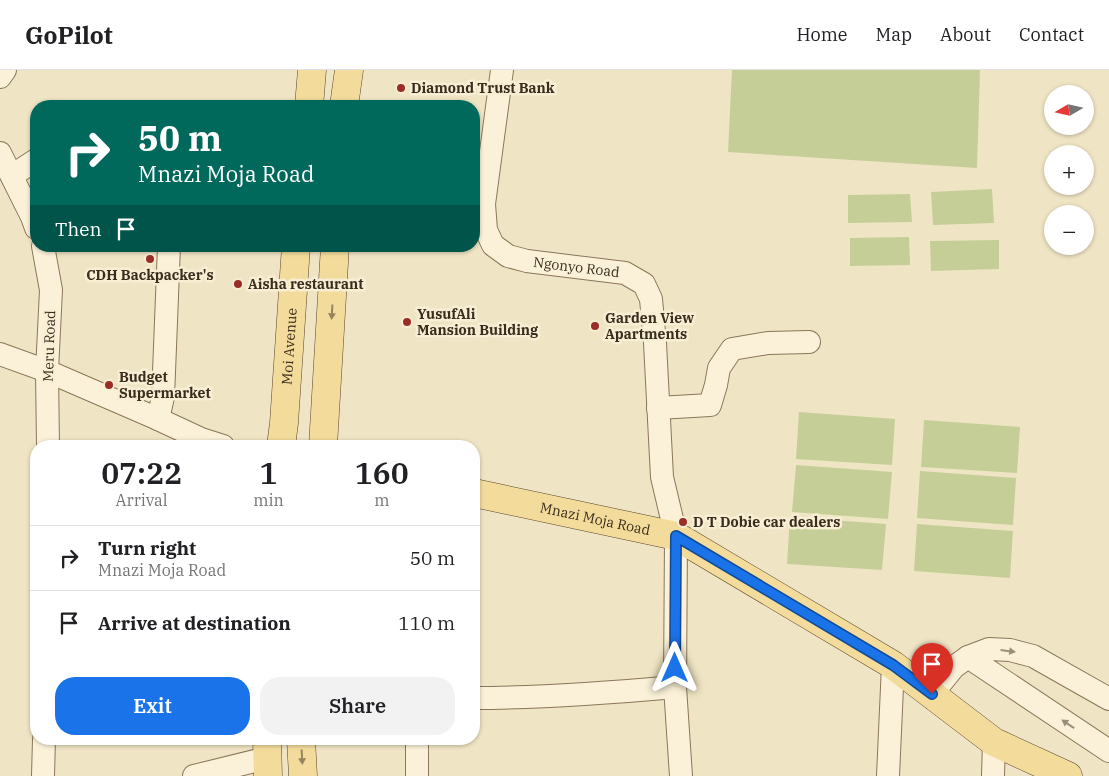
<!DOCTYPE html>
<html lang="en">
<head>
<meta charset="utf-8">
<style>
	body { margin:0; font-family:"IBM Plex Serif",serif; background:#f2f2f2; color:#202124; height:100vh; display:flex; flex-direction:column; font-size:19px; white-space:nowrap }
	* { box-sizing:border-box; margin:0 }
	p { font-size:16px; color:#757577 }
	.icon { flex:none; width:28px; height:28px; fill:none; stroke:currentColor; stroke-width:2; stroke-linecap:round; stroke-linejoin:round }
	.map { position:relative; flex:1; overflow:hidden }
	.panel { position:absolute; left:30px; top:370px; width:450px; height:305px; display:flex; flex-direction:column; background:#fff; border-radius:20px; box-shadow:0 1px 4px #0004 }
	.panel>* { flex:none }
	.hud { position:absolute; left:30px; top:30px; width:450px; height:152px; border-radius:20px; box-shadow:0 1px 4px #0004; background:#00695c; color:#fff; overflow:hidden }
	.needle { width:32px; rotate:261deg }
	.buttons { position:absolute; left:1044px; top:15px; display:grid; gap:10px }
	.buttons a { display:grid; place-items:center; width:50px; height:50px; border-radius:50%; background:#fff; box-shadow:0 1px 4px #0004; font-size:25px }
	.pin { position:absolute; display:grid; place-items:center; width:42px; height:42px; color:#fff; margin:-51px -21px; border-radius:50% 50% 50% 0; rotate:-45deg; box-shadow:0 0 5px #0007 }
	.pin .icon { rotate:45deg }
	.me { position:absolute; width:55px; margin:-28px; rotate:0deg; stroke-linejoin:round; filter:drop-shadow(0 0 4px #0008) }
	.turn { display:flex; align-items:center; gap:18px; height:105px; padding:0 25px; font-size:22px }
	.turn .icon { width:65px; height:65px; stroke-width:2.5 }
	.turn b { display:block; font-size:35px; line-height:42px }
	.then { display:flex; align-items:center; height:48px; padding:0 25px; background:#0003; gap:10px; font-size:19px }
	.eta { display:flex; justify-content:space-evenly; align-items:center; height:85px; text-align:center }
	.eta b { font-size:30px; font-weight:600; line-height:35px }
	.primary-button { display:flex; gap:10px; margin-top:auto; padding:10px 25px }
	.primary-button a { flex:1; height:58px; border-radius:20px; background:#1a73e8; color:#fff; font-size:20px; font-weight:600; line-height:58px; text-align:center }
	.primary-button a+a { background:#f2f2f2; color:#202124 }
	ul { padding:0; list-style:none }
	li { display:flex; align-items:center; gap:15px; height:65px; padding:0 25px; border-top:1px solid #e0e0e0 }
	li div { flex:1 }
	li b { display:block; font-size:19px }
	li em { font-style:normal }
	header { display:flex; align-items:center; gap:30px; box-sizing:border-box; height:70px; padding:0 25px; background:#fff; border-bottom:1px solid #e0e0e0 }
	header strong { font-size:24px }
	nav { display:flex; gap:28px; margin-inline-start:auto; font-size:18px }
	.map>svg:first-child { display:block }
	.green { fill:#c5ce97 }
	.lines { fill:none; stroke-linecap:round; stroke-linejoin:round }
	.minor-casing { stroke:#8b765a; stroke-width:24 }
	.major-casing { stroke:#58442e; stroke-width:29 }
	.minor { stroke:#faf1d8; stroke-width:22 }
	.major { stroke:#f3dc9b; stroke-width:28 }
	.oneway { fill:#96845c }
	.oneway2 { fill:#9a8f7b }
	.route-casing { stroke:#114b97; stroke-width:12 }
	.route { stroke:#1a73e8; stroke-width:9 }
	.poi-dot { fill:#9b2d28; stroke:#f7eed4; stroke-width:2 }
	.labels { text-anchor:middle; stroke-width:5; stroke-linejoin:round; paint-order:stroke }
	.poi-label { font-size:14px; font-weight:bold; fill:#3a2d1e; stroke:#f7eed4; text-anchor:start }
	.street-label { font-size:14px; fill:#3a2d1e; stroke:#f7eed4 }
</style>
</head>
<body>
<header>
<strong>GoPilot</strong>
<nav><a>Home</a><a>Map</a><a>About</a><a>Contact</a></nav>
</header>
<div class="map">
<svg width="1109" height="706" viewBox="0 0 1109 706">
	<rect width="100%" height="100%" fill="#efe5c4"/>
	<!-- green -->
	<path class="green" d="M732,0H980L977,98L728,82Z
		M992,119L994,153L933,155L931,122Z
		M910,124L912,152L848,153V125Z
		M909,167L910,195L850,196V168Z
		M999,170V199L931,201L930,171Z
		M799,342L895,349L892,395L796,389Z
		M924,350L1020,357L1017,403L921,397Z
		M796,395L892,402L888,449L792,442Z
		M920,401L1016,408L1013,455L917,448Z
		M790,447L886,454L882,500L787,494Z
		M917,454L1013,461L1010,508L914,501Z"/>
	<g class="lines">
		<!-- minor casing -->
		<g class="minor-casing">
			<g id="minor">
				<path id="s1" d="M502,0L484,134L486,160L493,175L508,186L527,191L625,203L644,214L651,229L655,273L662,407L676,466L675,617L681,706"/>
				<path d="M0,7L5,0"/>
				<path d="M0,83L32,147L36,158"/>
				<path d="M14,110L16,103L36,90"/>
				<path d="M43,176L51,220L47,301L48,376"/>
				<path d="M0,284L47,301L158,349L201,369L223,376"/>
				<path d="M658,338L710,335L716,315L719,298L732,279L768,273L809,272"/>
				<path d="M158,349L163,327L169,176"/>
				<path d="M932,624L954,597L968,587"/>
				<path d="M474,628C541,628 608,623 675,617"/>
				<path d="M1109,629L1033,586L1010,580L989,579L968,587L1109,681"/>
				<path d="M417,669V706"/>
				<path d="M43,706L44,669"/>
				<path d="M194,706L267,688"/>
				<path d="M888,706L893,595"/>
				<path d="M993,706L994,672"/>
			</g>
		</g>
		<!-- major casing -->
		<g class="major-casing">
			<g id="major">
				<path d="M309,36L312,0"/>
				<path d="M344,36L349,0"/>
				<path id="s2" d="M281,376L284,353L296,176"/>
				<path d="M323,376L335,176"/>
				<path id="s3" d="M474,423L676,466L893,595L994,672L1068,706"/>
				<path d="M267,669L268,706"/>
				<path d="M301,669L303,706"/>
			</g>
		</g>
		<!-- minor -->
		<use href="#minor" class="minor"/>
		<!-- major -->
		<use href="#major" class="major"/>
	</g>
	<!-- one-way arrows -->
	<defs><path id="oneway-solid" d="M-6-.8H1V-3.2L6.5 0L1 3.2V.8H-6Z" transform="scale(1.25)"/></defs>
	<g class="oneway">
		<use href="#oneway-solid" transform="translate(332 242) rotate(93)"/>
		<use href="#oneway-solid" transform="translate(302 687) rotate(87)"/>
	</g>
	<g class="oneway2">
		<use href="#oneway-solid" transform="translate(1008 581) rotate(7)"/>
		<use href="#oneway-solid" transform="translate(1068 654) rotate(-146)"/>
	</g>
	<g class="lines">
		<!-- route casing -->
		<g class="route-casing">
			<path id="route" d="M675,598L676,466L893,595L932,624"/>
		</g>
		<!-- route -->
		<use href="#route" class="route"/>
	</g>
	<!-- markers -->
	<g class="poi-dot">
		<circle cx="401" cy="18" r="5"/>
		<circle cx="150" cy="189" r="5"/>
		<circle cx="238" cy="214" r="5"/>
		<circle cx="407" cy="252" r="5"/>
		<circle cx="595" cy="256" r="5"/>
		<circle cx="109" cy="315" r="5"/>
		<circle cx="683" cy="452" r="5"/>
	</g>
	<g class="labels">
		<!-- poi labels -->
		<g class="poi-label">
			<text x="411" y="23">Diamond Trust Bank</text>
			<text x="150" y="210" text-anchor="middle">CDH Backpacker's</text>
			<text x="248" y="219">Aisha restaurant</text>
			<text x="417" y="249">YusufAli<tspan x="417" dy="16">Mansion Building</tspan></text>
			<text x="605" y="253">Garden View<tspan x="605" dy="16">Apartments</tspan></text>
			<text x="119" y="312">Budget<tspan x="119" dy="16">Supermarket</tspan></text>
			<text x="693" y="457">D T Dobie car dealers</text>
		</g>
		<!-- street labels -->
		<g class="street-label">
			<text dy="5" stroke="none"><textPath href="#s1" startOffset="266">Ngonyo Road</textPath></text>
			<text transform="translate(49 276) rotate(-88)" y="5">Meru Road</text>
			<text dy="5" stroke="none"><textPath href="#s2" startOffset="100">Moi Avenue</textPath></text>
			<text dy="5" stroke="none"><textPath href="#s3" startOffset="124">Mnazi Moja Road</textPath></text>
		</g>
	</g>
</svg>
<div class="buttons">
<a><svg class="needle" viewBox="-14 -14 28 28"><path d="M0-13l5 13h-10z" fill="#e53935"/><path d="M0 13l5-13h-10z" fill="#757577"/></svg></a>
<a>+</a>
<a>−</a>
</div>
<div class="pin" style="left:932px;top:624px;background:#d93025"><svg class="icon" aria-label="arrive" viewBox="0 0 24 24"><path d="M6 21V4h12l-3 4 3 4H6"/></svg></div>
<svg class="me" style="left:675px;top:598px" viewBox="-20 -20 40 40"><path d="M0-17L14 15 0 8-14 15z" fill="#1a73e8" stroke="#fff" stroke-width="4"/></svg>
<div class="hud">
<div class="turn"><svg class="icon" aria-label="right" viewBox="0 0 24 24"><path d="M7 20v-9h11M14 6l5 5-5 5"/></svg><div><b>50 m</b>Mnazi Moja Road</div></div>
<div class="then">Then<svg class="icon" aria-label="arrive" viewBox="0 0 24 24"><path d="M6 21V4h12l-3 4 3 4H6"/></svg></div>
</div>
<section class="panel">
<div class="eta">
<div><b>07:22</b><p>Arrival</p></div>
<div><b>1</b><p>min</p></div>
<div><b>160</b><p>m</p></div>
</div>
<ul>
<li><svg class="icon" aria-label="right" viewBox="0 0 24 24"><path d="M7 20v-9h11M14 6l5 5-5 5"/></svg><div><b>Turn right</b><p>Mnazi Moja Road</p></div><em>50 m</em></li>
<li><svg class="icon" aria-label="arrive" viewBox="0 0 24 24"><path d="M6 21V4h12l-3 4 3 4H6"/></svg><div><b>Arrive at destination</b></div><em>110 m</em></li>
</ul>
<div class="primary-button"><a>Exit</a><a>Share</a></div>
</section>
</div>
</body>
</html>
